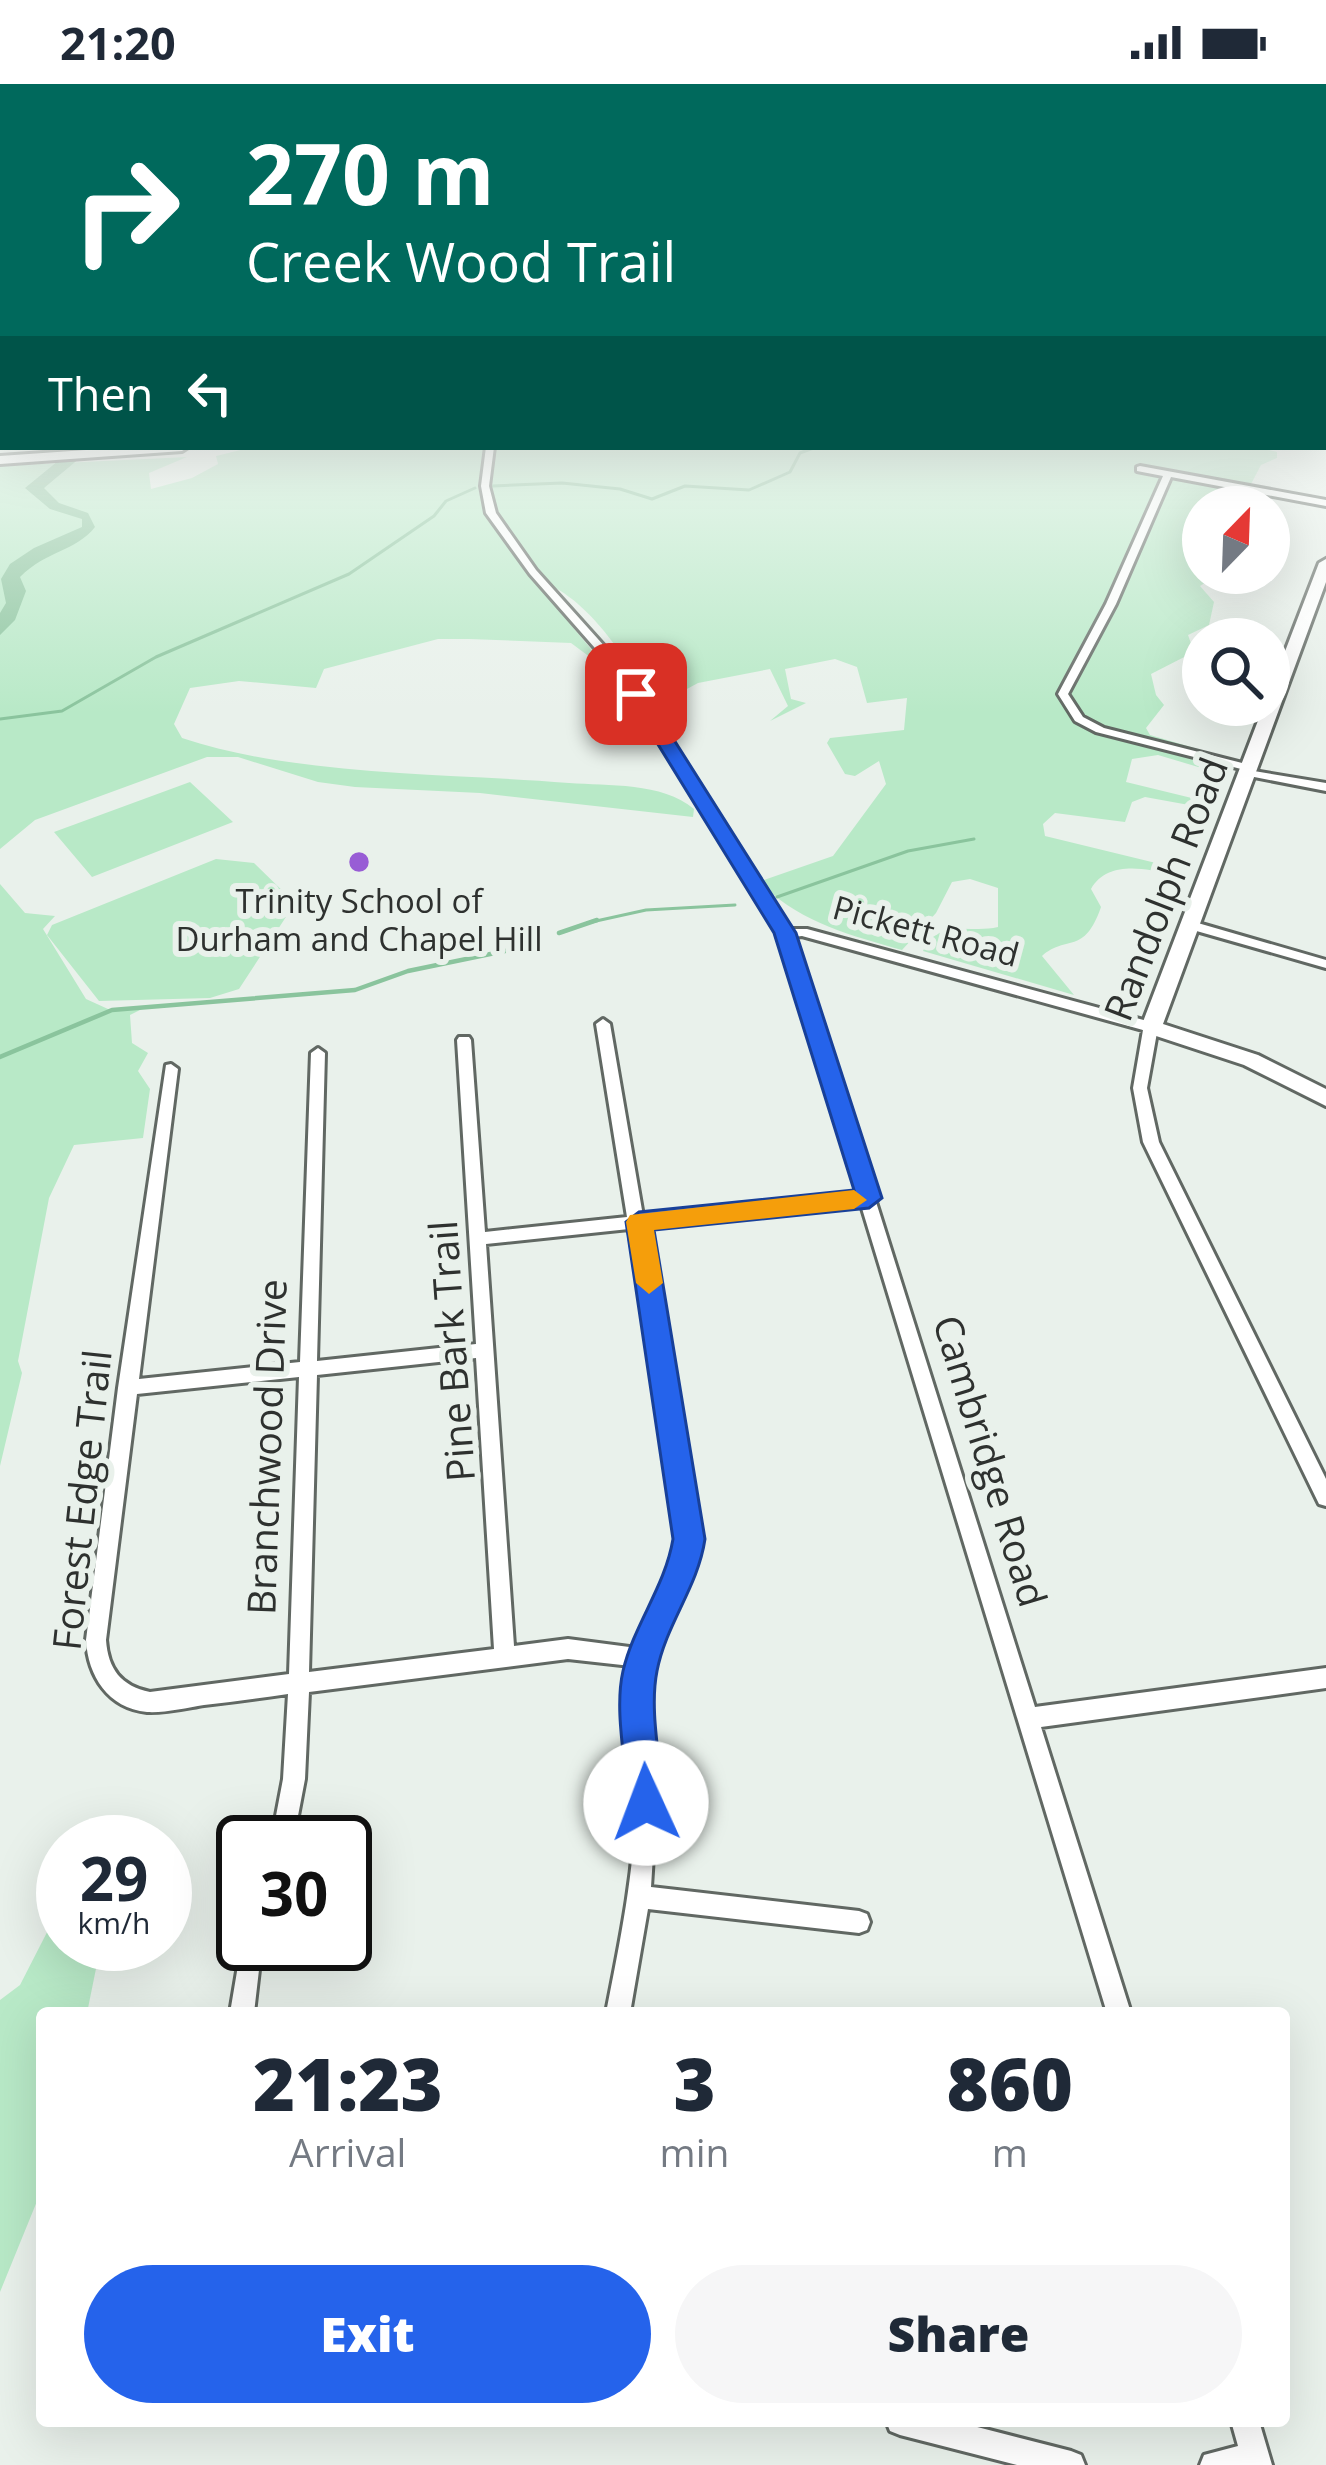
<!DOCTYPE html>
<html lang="en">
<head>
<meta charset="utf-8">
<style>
	body { margin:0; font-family:"Open Sans",sans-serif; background:#f6f6f7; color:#1f2937; height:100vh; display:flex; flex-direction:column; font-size:45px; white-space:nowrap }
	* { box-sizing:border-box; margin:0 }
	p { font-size:39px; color:#747a83 }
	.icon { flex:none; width:66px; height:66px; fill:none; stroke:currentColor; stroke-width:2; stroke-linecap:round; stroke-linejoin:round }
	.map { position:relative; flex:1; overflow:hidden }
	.panel { position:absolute; left:36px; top:1923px; width:1254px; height:420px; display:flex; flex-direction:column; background:#fff; border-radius:12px; box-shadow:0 12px 48px #0002 }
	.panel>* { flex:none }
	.top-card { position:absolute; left:0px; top:0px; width:1326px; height:366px; box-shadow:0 12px 48px #0002; background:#00695c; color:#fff; overflow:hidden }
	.needle { width:78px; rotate:23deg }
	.tools { position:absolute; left:1182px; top:402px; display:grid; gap:24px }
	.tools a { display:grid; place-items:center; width:108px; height:108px; border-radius:50%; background:#fff; box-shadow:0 12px 48px #0002; font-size:60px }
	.speed { position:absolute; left:36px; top:1731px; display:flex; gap:24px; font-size:60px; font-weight:700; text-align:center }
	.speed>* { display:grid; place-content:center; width:156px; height:156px; border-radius:50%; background:#fff; box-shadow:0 12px 48px #0002; line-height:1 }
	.speed small { font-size:30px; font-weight:400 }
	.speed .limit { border:6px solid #111; border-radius:18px; background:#fff; color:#111 }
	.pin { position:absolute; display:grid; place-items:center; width:102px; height:102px; color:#fff; margin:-51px; border-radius:24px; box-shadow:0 6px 18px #0006 }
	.me { position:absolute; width:132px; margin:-66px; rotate:358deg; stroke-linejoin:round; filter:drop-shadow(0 0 9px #0008) }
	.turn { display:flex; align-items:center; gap:42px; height:252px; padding:0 48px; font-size:54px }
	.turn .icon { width:156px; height:156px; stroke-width:2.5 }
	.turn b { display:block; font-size:84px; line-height:102px }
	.then { display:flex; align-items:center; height:114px; padding:0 48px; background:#0003; gap:24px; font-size:45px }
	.eta { display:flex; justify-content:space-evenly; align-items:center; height:204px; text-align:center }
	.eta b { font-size:72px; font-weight:800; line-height:84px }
	.action { display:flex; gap:24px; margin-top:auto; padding:24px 48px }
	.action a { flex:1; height:138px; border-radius:72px; background:#2563eb; color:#fff; font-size:48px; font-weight:800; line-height:138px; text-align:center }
	.action a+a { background:#f6f6f7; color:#1f2937 }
	.status { display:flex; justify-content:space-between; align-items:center; height:84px; padding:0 60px; background:#fff; direction:ltr }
	.status svg { height:33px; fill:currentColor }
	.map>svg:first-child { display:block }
	.green { fill:#b8e9c7 }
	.water { fill:#8ac49d }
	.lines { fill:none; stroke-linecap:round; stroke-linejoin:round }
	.stream-far1 { stroke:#8ac49d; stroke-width:3 }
	.stream { stroke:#8ac49d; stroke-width:4.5 }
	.street-casing { stroke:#616863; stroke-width:6 }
	.secondary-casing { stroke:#616863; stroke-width:6 }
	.street { fill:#fff; fill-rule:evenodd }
	.secondary { fill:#fff; fill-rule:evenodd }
	.route { fill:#2563eb; stroke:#184099; stroke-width:3 }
	.slow { fill:#f59e0b }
	.poi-dot { fill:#985dd5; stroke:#e9f1eb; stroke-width:4.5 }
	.labels { text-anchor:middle; stroke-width:12; stroke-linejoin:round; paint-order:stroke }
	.far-poi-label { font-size:33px; fill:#2e312f; stroke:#e9f1eb }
	.far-street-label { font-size:33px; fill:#2e312f; stroke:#e9f1eb }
	.street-label { font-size:39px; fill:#2e312f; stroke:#e9f1eb }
</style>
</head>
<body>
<div class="status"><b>21:20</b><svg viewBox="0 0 49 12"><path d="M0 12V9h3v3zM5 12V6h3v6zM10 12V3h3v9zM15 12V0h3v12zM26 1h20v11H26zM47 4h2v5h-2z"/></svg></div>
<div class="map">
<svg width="1326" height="2381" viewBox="0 0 1326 2381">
	<rect width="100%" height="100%" fill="#e9f1eb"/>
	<!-- green -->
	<path class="green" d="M253,363H1258L1277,368V374L1261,381L1250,402L1322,423L1259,412L1250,423H1203V489H1220L1200,502L1214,518L1209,541L1188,551L1194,568L1151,590L1156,611L1164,621L1146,644L1150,651L1225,673L1215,688L1158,671L1132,675L1126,698L1204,717L1200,723L1145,713L1132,718L1125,738L1055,729L1043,740L1045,752L1160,780L1170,790C1143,784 1107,777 1091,805L1101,823C1084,872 1067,850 1042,872L1074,911L923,867C939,833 970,850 998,843V804L970,795L952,798L936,829L902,866C853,852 802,839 765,803L764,796L833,772L886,700L879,677L855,692L845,690L827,659L830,654L904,646L907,614L867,619L857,583L835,575L785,585L791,615L806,619L770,637L788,622L770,585L698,599L661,619L648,615C625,571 583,507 533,495L610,588L571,559L469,555H438L324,585L316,604L239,597L190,604L174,640L182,654C296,692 447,689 569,699C608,702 662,698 694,725L693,733L480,709L355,703L318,698L238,673H207L35,736L0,765V382L187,373L149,389L151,405L192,394L218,380L216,372Z
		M190,698L233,738L92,793L54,748Z
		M216,775L254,779L295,819L239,905L210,914L99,917L47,851L52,841Z
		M0,800L25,829L55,832L43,845L86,915L108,925L148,922L130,931L132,959L148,969L138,987L150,1005L143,1054L74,1061L49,1114L18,1277L22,1289L0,1382Z
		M63,1817V1860H101L87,1929H42V2105L0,2208V1916L20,1901Z"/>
	<!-- water -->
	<path class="water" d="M42,363H93L44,404L59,419L88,429L95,443C75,468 47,466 20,493L26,507L15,536L0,551V529L6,519L1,495L10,480L34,464L82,443V435L50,425L25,404L58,377L57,368Z"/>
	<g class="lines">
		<!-- stream-far1 -->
		<path class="stream-far1" d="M493,402L562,399L620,405L652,415L685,402L749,406L790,388L800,369L816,363
			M0,635L62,627L156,573L349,490L434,432L446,417L475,404
			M777,813L908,767L974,755
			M587,839L646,826L735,821"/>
		<!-- stream -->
		<path class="stream" d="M559,849L597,836
			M0,973L112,926L355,906L408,887L510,866"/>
		<!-- street casing -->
		<g class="street-casing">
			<path id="street" d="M486,363H494L489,402L496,429L536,486L624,584L789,845H807L1151,938L1158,943L1147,1004L1159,1058L1326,1395V1422L1319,1420L1143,1058L1133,1004L1143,946L802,852L793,853L873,1109L878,1114L876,1118L1035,1623L1326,1584V1604L1041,1643L1131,1929H1107L861,1121L645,1144L699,1455L691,1491L659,1559L649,1592L648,1616L658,1692L651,1803L859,1827L867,1830L870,1838L867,1846L859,1849L648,1825L630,1929H606C620,1858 635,1786 636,1714C637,1670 621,1625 631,1582L568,1575L309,1608L305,1695L293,1758H271L283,1695L288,1610C260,1614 232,1618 204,1621C186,1624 165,1629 147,1628C108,1624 88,1592 86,1556L118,1304L166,981L171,980L178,985L139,1295L300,1278L311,969L318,964L325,969L317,1277L476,1260L457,956L459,953H469L471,956L485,1148L627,1133L596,940L603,935L610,940L643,1132L858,1109L778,849L616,588L530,490L486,429L481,402ZM629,1145L679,1455C673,1495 651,1527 637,1564L568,1555L514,1562L486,1160ZM476,1274L494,1565L309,1588L317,1291ZM299,1293L289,1590L150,1608C121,1602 108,1585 106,1556L137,1310Z
				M1140,382L1326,416V422L1171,393L1116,520L1068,610L1083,633L1104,644L1254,682V687L1326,699V707L1244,691L1242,689L1245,686L1096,648L1075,637L1058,610L1106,520L1163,392L1137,387V383Z
				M1191,837L1326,876V884L1186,844L1184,841Z
				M243,1852V1860H262L254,1929H230Z
				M886,2337H954L1071,2367L1081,2371L1085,2381H1017L900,2351L890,2347Z
				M1231,2337H1259L1272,2381H1200L1204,2371L1238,2362Z"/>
		</g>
		<!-- secondary casing -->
		<g class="secondary-casing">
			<path id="secondary" d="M1323,307L1326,308V319L1323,318Z
				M129,363H188L182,367L0,380V372Z
				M1326,475V498L1163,940L1258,971L1326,1005V1022L1244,981L1144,948L1141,943L1264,621H1269V609L1319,479Z"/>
		</g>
		<!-- street -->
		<use href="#street" class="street"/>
		<!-- secondary -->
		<use href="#secondary" class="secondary"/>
	</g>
	<!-- sky -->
	<linearGradient id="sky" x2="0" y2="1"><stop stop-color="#82baca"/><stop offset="0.47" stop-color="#f5f9f6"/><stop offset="1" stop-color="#f5f9f6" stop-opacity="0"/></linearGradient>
	<rect width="1326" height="629" fill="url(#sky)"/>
	<!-- route -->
	<path class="route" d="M630,606L645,610L796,849L882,1114L869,1124L654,1146L705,1455C698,1503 666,1540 657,1587C649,1627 661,1678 663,1719L658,1731L646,1737L633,1731L628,1719C626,1678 614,1626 623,1587C634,1540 665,1503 673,1455L626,1138L639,1128L854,1106L774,849L627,610Z"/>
	<!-- slow -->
	<path class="slow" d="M854,1106L867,1116L854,1125L654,1146L663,1199L649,1210L636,1199L626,1138L630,1131Z"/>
	<!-- markers -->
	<circle class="poi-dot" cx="359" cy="778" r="12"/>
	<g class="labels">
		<!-- far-poi labels -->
		<g class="far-poi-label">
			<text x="359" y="829">Trinity School of<tspan x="359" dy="38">Durham and Chapel Hill</tspan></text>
		</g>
		<!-- far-street labels -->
		<g class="far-street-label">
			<text transform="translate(926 847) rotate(15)" y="12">Pickett Road</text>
		</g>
		<!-- street labels -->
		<g class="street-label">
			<text transform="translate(1166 805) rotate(-69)" y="14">Randolph Road</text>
			<text transform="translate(452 1267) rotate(-94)" y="14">Pine Bark Trail</text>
			<text transform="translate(267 1363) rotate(-88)" y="14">Branchwood Drive</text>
			<text transform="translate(990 1377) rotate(73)" y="14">Cambridge Road</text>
			<text transform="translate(82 1416) rotate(-84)" y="14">Forest Edge Trail</text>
		</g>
	</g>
</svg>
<div class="tools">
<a><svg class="needle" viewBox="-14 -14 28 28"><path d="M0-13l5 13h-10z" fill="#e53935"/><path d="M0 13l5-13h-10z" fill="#747a83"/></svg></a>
<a><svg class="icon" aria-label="search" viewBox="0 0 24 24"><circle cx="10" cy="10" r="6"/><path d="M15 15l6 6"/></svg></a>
</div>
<div class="speed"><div>29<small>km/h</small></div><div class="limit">30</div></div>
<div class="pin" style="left:636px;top:610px;background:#d93025"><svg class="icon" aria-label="arrive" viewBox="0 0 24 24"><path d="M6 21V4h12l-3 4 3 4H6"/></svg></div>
<svg class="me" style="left:646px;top:1719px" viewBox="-20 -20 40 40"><circle r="19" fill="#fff"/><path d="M0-13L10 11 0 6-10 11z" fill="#2563eb"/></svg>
<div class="top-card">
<div class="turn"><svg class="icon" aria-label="right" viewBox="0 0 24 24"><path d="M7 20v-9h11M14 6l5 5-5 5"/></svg><div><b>270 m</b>Creek Wood Trail</div></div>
<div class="then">Then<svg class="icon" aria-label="left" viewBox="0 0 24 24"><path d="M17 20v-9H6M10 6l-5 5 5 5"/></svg></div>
</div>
<section class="panel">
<div class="eta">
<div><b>21:23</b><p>Arrival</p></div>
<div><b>3</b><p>min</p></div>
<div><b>860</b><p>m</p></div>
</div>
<div class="action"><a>Exit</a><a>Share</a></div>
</section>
</div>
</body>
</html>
